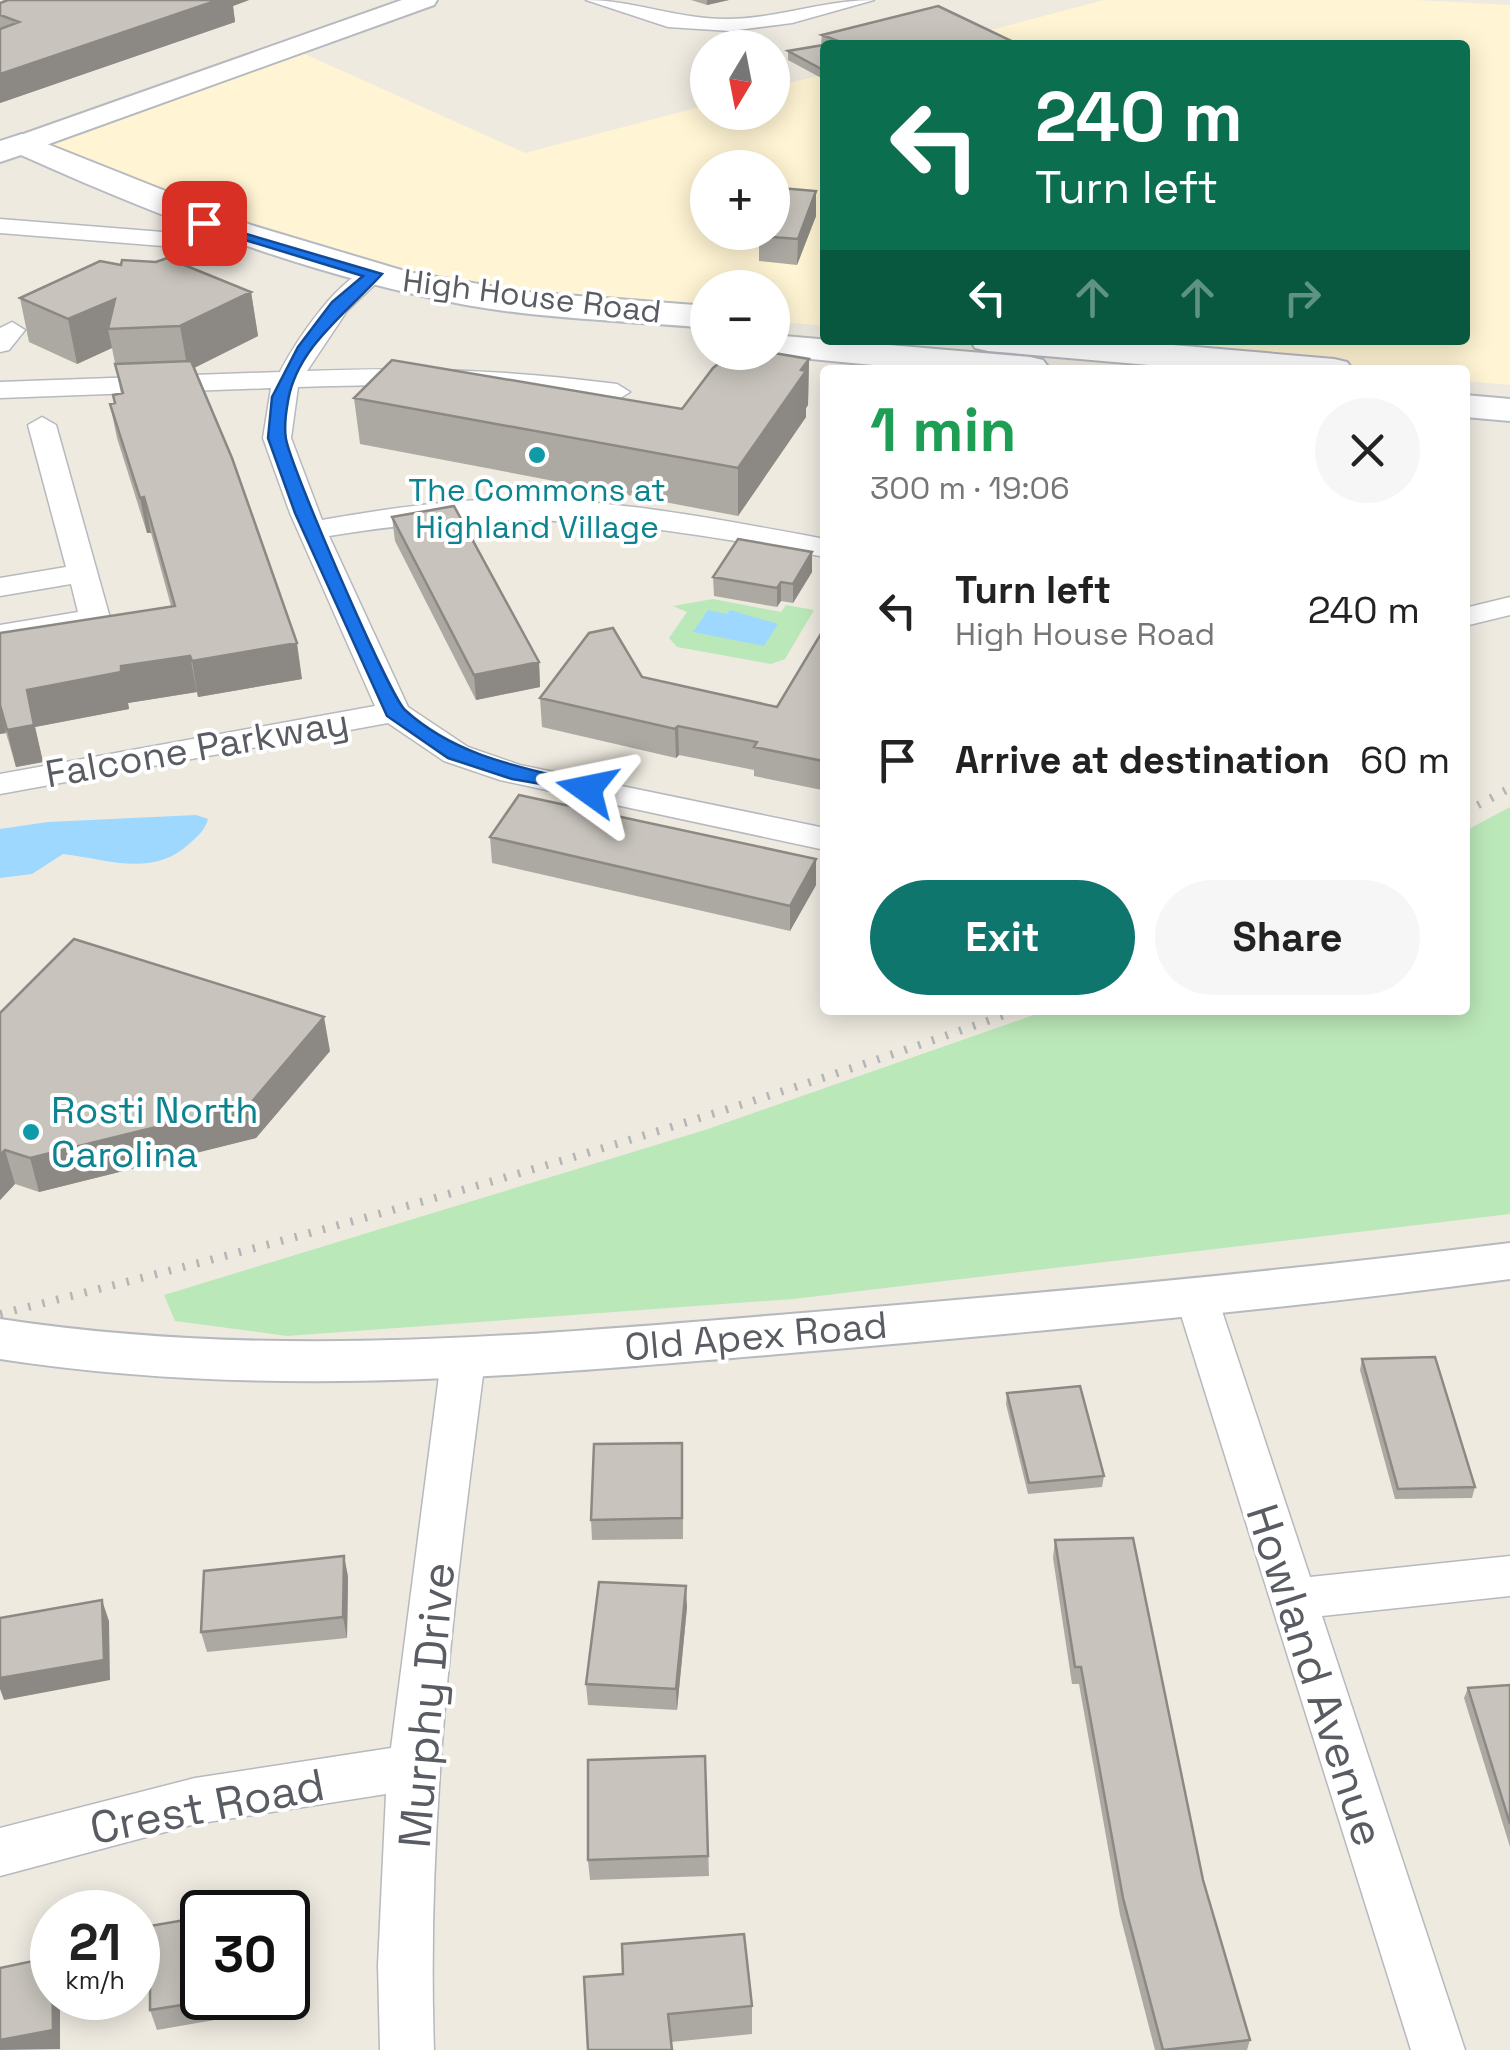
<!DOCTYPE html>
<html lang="en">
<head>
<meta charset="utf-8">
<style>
	body { margin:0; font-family:"Space Grotesk",sans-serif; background:#f6f6f6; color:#222; height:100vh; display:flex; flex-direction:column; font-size:38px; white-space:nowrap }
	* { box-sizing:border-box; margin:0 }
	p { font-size:32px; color:#767676 }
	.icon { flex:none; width:55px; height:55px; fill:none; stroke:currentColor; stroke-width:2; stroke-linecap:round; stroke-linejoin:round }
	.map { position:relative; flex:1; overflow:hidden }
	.details { position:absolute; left:820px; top:365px; width:650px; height:650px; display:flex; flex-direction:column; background:#fff; border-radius:10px; box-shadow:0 5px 25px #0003 }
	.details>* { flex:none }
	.top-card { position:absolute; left:820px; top:40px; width:650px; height:305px; border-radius:10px; box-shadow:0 5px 25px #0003; background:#0b6e4f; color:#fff; overflow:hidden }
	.needle { width:65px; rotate:190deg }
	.controls { position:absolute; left:690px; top:30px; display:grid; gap:20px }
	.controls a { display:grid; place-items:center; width:100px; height:100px; border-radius:50%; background:#fff; box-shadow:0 5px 25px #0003; font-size:50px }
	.speed { position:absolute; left:30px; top:1890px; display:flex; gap:20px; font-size:50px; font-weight:700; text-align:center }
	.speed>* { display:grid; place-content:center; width:130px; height:130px; border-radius:50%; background:#fff; box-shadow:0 5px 25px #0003; line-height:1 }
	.speed small { font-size:25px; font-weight:400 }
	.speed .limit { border:5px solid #111; border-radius:15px; background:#fff; color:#111 }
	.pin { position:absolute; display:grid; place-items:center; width:85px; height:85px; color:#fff; margin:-42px; border-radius:20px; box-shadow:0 5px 15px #0006 }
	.me { position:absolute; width:110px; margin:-55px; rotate:282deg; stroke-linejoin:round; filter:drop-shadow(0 0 8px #0008) }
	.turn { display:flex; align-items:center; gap:35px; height:210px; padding:0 50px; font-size:45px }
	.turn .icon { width:130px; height:130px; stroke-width:2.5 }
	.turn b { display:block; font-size:70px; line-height:85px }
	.lanes { display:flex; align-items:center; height:95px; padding:0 50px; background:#0003; justify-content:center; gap:50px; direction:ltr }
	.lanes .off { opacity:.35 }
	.round { display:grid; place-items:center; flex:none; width:105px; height:105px; border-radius:52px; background:#f6f6f6 }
	.overview { display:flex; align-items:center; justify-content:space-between; height:170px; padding:0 50px }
	h1 { font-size:60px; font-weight:700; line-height:75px; color:#1e9e55 }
	.action { display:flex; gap:20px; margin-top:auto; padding:20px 50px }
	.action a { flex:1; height:115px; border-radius:60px; background:#0f766e; color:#fff; font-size:40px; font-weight:700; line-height:115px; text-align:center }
	.action a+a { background:#f6f6f6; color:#222 }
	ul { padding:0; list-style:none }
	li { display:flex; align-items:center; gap:30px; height:150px; padding:0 50px }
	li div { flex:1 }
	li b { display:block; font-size:38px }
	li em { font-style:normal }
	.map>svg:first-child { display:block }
	.commercial { fill:#fff4d3; fill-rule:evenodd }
	.green { fill:#bbe8b9 }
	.water { fill:#9ed8ff }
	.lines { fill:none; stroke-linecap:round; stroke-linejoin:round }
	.minor-casing { stroke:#b6b9be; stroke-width:3 }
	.tertiary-casing { stroke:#b6b9be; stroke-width:4 }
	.secondary-casing { stroke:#b6bac1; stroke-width:4 }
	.minor { fill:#fff; fill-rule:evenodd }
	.tertiary { fill:#fff; fill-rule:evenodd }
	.secondary { fill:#fff; fill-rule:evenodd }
	.rail { stroke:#b4b5b6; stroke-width:8; stroke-dasharray:2.5 12; stroke-linecap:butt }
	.wall { fill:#aca9a3 }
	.shaded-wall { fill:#8c8984 }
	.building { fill:#c8c4bd; stroke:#8c8984; stroke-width:2.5 }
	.route { fill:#1a73e8; stroke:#114b97; stroke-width:2.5 }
	.culture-dot { fill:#0f9aa8; stroke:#fff; stroke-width:4 }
	.labels { text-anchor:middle; stroke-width:8; stroke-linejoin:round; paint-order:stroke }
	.far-street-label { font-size:32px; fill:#595d63; stroke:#fff }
	.far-culture-label { font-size:32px; fill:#0d838f; stroke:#fff }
	.street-label { font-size:38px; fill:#595d63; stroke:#fff }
	.culture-label { font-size:38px; fill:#0d838f; stroke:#fff; text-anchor:start }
	.near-street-label { font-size:45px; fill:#595d63; stroke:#fff }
</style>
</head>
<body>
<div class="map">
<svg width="1510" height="2050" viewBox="0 0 1510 2050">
	<rect width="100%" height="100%" fill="#eeeae0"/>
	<!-- commercial -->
	<path class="commercial" d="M1104,0H1415L1510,5V385L1465,381V370H1340L1002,340H1465V45H933Z
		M289,47L525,153L707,105L708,112H772L773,87L825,74V326L773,321L772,288H708L707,316L420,284L28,149ZM708,168H772V232H708Z"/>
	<!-- green -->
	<path class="green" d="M713,599L781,612L786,605L814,610L785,659L771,664L677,647L669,638L687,612L673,606Z
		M1510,807V1214L793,1299L287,1336L175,1321L164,1295L705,1130L1048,1010H1465V831Z"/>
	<!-- water -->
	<path class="water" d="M708,610L727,614L730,610L778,624L764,646L693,632Z
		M196,815L208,819C205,830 198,836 189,844C152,878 107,859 63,854L32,874L0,878V829L48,822Z"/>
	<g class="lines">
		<!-- minor casing -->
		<g class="minor-casing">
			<path id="minor" d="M586,0C633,0 677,19 726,19C776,19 824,0 874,0L792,23L730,31L668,27Z
				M0,219L163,232L175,239L163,246L0,233Z
				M374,267L386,274L347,311L307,371C416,367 508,370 617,384L630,392L617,400C504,385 413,383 298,387L291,438L322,520C390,508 459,498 528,499C628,501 727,521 825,539V557C644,523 514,505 329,536L408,707L468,747L520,765L825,828V850L500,780L444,761L388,723L0,794V774L375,706L290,513L263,438L271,388L0,398V382L280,372C296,341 339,275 374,267Z
				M12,322L25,330L9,350L0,352V328Z
				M42,417L56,425L110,618L95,627L0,643V625L78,612L71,584L0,596V578L66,567L28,425Z
				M1510,597V615L1465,626V608Z
				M1197,1283L1212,1288L1218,1299L1310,1577L1510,1556V1596L1322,1616L1465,2050H1411L1176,1299L1182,1288Z
				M463,1343L478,1348L485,1360C455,1590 426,1818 434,2050H380L378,1965L386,1794L195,1824L0,1876V1828L195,1778L391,1748L441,1360L448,1348Z"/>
		</g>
		<!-- tertiary casing -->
		<g class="tertiary-casing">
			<path id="tertiary" d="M402,0H437L434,5L32,150H12L8,144L12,138Z
				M1510,1243V1279C1271,1311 1030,1332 790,1353C520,1376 270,1400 0,1359V1319C270,1360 520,1336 790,1314C1030,1294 1271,1273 1510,1243Z"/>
		</g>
		<!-- secondary casing -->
		<g class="secondary-casing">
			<path id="secondary" d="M22,134L251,225L408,272L526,292L708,306V328C627,321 545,319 466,305C311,276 164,219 21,155L0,162V141Z
				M772,335L1030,357L1043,360L1049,368L924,370L759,354L772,352Z
				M970,340H1115L1334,359L1347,362L1353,370H1207L988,351L975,348Z
				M1465,395L1510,399V421L1465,417Z"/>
		</g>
		<!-- minor -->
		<use href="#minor" class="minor"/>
		<!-- tertiary -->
		<use href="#tertiary" class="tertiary"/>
		<!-- secondary -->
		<use href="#secondary" class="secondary"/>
		<!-- rail -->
		<path class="rail" d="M1465,812L1510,788
			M0,1314C345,1228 684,1131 1018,1010"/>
	</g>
	<!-- wall -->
	<path class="wall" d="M8,0H249L233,6L235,22L0,103V3Z
		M691,0H729L707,5Z
		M822,35L1020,45H825V80L788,60V51L824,45L821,44Z
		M816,191V216L797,265L759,261V236Z
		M251,292L258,336L194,368L302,679L198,697L197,692L128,703L129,709L35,727L43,762L16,767L6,733L0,734V633L171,606L151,533H147L117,438L110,404L114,403L121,394L112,348L77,364L29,342L20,298Z
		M809,359L808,405L806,408V417L738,516L360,444L354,398L682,409Z
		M392,517L539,662L540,687L476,700L395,541Z
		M812,552V572L793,603L781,601L777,607L714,596L713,577Z
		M825,627V785L822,790L754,776V770L679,755L676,758L542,727L540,698L642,677L777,707Z
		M490,837L816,885L790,931L492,863Z
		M0,1013L330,1051L256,1138L39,1192L15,1184L0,1200Z
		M1362,1359L1475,1487L1472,1498L1395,1499L1360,1370Z
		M1007,1393L1104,1476L1102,1487L1028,1494L1006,1404Z
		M683,1464V1539L592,1540L591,1520Z
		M1055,1540L1203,1880L1250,2040L1247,2050H1155L1120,1915L1079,1684H1072L1053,1558Z
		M344,1556L348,1577L347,1638L207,1652L201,1632Z
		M687,1607L677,1710L588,1705L586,1684Z
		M1510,1685V1847L1464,1698L1468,1688Z
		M705,1756L709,1876L590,1880L588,1860Z
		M584,1977L752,2006V2034L671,2042Z
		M202,1998H276L277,2009L157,2030L150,2010Z"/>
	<!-- shaded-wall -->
	<path class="shaded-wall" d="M210,0H249L233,6L235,22L0,103V74Z
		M707,0H729L707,5Z
		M816,191V216L797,265L798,239Z
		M251,292L258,336L188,371L180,326Z
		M115,299L108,329L112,348L77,364L68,319Z
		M809,359L808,405L806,408V417L738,516V468Z
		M144,497L151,533H147L140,498Z
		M812,552V572L793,603V584Z
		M781,582V601L777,607V588Z
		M297,643L302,679L198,697L192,661Z
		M190,656L197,692L128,703L129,709L35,727L43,762L16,767L7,730L27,690L121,666Z
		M539,662L540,687L476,700L474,675Z
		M0,707L6,733L0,734Z
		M678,726L679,755L676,758L675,729Z
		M825,757V785L822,790L823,761Z
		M816,859V885L790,931V906Z
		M324,1017L330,1051L256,1138L39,1192L30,1158Z
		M5,1150L15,1184L0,1200V1155Z
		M344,1556L348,1577L347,1638L343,1617Z
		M686,1586L687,1607L677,1710L676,1689Z
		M102,1600L109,1621L110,1680L4,1700L0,1689V1678Z
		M52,1957V1998H60V2049L0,2050V2040Z"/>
	<!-- building -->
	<path class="building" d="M8,0H218L0,74V29L19,22L0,15V3Z
		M938,6L1020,45H825V71L788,51L841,42L822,35Z
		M780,188L816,191L798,239L759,236L760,232H772V204Z
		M167,258L251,292L180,326L108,329L115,299L68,319L20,298L100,261L121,265L122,260L156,262Z
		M733,352H768L809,359L801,370L806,371L738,468L354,398L392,360L682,409L713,368Z
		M191,361L232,458L297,643L192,661L190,656L121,666V672L27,690L34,725L7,730L0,705V633L175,606L144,497L140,498L110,404L115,403L113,395L123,393L115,364Z
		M454,506L539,662L474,675L392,517Z
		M738,539L812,552L793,584L781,582L777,588L713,577Z
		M825,627V757L823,761L754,747L757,742L678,726L675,729L540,698L589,633L613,628L642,677L777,707Z
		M519,795L816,859L790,906L490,837Z
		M74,939L324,1017L250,1104L30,1158L5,1150L0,1155V1013Z
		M1435,1357L1475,1487L1398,1489L1362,1359Z
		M1080,1386L1104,1476L1029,1483L1007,1393Z
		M682,1443V1518L591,1520L594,1444Z
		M1133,1538L1203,1880L1250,2040L1163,2050L1123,1898L1081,1667H1075L1055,1540Z
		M344,1556L343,1617L201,1632L204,1571Z
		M599,1582L686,1586L676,1689L586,1684Z
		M102,1600L104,1660L0,1678V1618Z
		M1510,1685V1824L1468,1688Z
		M705,1756L708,1856L588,1860V1760Z
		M267,1906L268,1912H229Z
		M202,1917V1998H226L150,2010V1926Z
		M744,1934L752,2006L668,2014L672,2050H588L584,1977L623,1974L622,1944Z
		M52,1957L53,2030L0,2040V1968Z"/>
	<!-- route -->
	<path class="route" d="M199,220L382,274C348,312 297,347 288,401C286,412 284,428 286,439C291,468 389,695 405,710C459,759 527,768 594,785V793L512,779L448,758L387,716L295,513L268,438L272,397L298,347L332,302L363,276L199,226Z"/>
	<!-- markers -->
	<g class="culture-dot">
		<circle cx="537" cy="455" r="10"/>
		<circle cx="31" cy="1132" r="10"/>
	</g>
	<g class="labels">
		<!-- far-street labels -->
		<g class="far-street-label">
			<text transform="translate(532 296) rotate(7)" y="11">High House Road</text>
		</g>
		<!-- far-culture labels -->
		<g class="far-culture-label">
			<text x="537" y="501">The Commons at<tspan x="537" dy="37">Highland Village</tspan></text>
		</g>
		<!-- street labels -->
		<g class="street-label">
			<text transform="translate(197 748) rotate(-10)" y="13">Falcone Parkway</text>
			<text transform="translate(756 1336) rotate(-5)" y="13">Old Apex Road</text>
		</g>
		<!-- culture labels -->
		<g class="culture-label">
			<text x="51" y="1123">Rosti North<tspan x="51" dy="44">Carolina</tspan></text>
		</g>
		<!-- near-street labels -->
		<g class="near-street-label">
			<text transform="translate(1316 1675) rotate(72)" y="16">Howland Avenue</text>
			<text transform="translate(426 1705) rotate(-85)" y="16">Murphy Drive</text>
			<text transform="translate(207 1806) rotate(-11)" y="16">Crest Road</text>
		</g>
	</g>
</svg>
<div class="controls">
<a><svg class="needle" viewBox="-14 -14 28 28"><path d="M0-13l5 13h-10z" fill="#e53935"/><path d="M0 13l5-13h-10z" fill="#767676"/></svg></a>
<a>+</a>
<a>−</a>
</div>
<div class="speed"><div>21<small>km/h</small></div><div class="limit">30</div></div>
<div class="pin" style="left:204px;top:223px;background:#d93025"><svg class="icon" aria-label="arrive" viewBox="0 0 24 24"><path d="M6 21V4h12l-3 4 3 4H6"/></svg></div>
<svg class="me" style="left:587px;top:789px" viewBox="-20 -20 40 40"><path d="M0-17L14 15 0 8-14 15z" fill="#1a73e8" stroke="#fff" stroke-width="4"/></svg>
<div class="top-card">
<div class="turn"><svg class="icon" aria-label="left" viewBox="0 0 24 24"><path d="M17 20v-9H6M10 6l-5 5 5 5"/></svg><div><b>240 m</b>Turn left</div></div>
<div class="lanes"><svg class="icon" aria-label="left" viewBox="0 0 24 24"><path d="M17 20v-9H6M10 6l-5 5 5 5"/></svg><svg class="icon off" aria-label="ahead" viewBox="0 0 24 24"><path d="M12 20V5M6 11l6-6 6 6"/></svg><svg class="icon off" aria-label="ahead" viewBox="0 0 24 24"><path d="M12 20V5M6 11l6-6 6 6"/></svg><svg class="icon off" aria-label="right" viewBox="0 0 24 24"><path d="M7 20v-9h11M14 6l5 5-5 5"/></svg></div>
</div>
<section class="details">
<div class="overview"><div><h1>1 min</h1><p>300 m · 19:06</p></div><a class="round"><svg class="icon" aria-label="close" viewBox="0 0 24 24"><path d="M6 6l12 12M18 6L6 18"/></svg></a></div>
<ul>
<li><svg class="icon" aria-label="left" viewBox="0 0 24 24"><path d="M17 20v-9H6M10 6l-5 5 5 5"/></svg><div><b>Turn left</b><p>High House Road</p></div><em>240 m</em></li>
<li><svg class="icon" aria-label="arrive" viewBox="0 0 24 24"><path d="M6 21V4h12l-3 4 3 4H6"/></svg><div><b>Arrive at destination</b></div><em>60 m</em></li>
</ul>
<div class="action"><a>Exit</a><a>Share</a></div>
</section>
</div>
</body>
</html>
